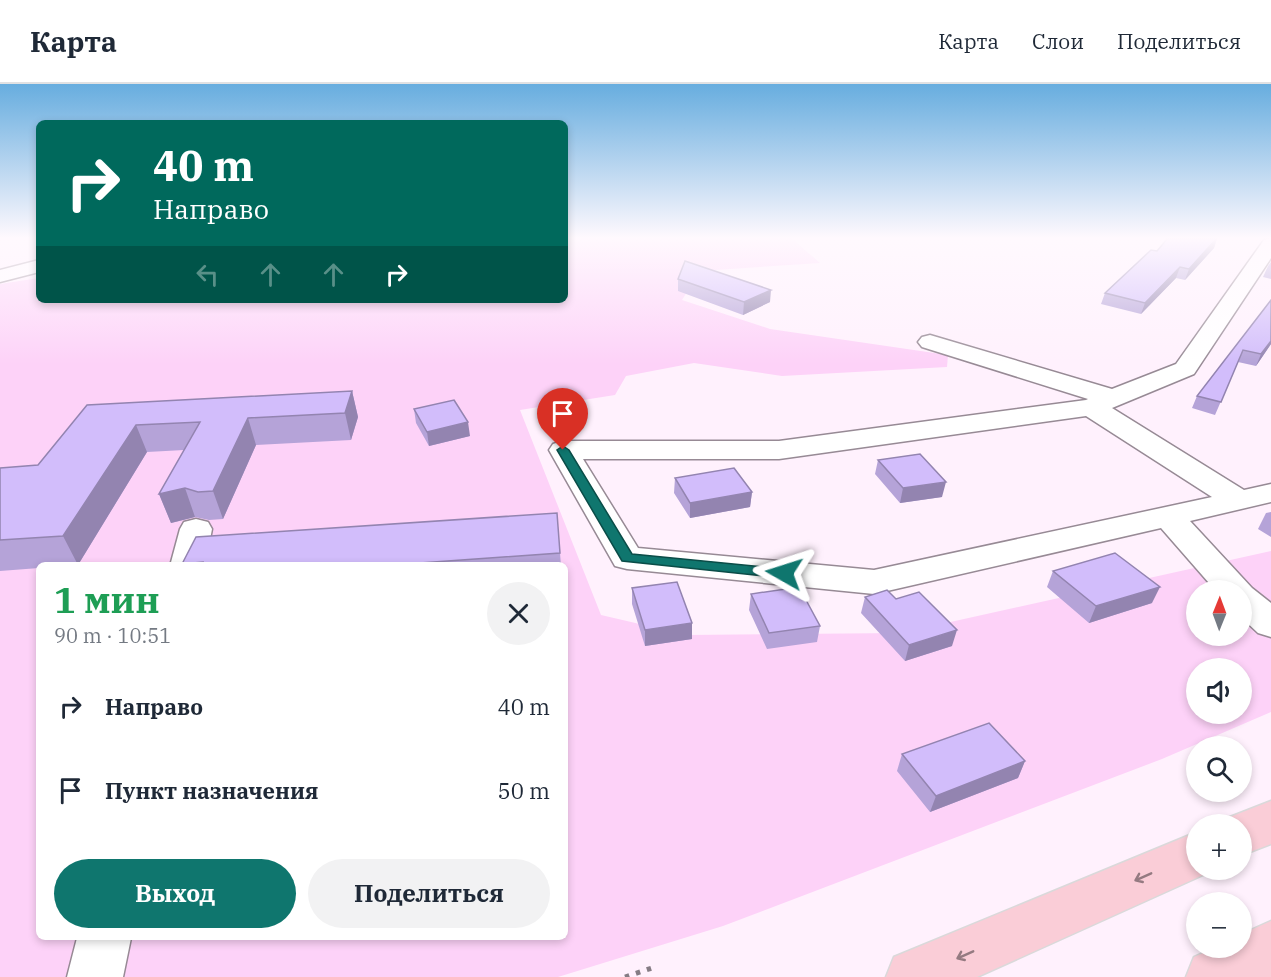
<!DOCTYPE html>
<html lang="ru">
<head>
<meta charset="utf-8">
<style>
	body { margin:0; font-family:"IBM Plex Serif",serif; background:#f2f2f3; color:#1f2937; height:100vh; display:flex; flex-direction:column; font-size:22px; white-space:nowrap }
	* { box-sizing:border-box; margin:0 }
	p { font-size:20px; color:#747a83 }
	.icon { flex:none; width:33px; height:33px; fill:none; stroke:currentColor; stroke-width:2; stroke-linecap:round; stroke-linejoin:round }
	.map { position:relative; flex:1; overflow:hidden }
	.sheet { position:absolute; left:36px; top:478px; width:532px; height:378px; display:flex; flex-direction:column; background:#fff; border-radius:9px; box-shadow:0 3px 9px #0003 }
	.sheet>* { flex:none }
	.guide { position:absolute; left:36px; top:36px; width:532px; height:183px; border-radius:9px; box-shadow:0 3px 9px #0003; background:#00695c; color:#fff; overflow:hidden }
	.needle { width:39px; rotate:1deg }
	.buttons { position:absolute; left:1186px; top:496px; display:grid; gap:12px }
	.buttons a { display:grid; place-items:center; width:66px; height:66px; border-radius:50%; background:#fff; box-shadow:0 3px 9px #0003; font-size:30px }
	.pin { position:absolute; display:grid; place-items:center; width:51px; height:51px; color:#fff; margin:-62px -26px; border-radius:50% 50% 50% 0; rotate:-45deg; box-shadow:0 0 6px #0007 }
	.pin .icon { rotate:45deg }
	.me { position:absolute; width:66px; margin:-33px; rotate:276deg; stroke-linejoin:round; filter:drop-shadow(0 0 4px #0008) }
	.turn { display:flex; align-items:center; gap:21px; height:126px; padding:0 18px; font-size:27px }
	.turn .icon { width:78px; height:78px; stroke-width:2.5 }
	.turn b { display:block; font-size:42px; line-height:51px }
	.lanes { display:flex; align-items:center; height:57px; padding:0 18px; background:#0003; justify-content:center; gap:30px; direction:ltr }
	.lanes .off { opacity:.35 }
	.round { display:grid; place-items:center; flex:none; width:63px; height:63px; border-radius:32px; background:#f2f2f3 }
	.headline { display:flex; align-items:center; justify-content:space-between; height:102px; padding:0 18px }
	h1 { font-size:36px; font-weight:700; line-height:45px; color:#1e9e55 }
	.cta { display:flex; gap:12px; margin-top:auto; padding:12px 18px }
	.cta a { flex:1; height:69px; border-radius:36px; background:#0f766e; color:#fff; font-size:24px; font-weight:700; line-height:69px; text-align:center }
	.cta a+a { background:#f2f2f3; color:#1f2937 }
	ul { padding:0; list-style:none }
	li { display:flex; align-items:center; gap:18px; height:84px; padding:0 18px }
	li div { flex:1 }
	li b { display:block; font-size:22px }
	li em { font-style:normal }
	header { display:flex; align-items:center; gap:36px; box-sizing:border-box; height:84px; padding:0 30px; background:#fff; border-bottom:2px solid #e0e1e3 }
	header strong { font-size:28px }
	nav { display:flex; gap:33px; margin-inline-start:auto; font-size:21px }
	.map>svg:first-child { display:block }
	.green { fill:#fdd2f8; fill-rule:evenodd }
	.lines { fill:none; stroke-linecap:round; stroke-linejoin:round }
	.minor-casing { stroke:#978a95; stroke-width:3 }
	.major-casing { stroke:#dad9da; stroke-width:3 }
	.path { stroke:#857c84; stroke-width:5; stroke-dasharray:4.5 7; stroke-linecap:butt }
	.minor { fill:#fff; fill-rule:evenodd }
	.major { fill:#facdd7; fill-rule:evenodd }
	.wall { fill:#b5a3d8 }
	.shaded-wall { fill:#9384b0 }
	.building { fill:#d2bdfb; stroke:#9384b0; stroke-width:1.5 }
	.oneway { stroke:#947a81 }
	.route { fill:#0f766e; stroke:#0a4d48; stroke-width:1.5 }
</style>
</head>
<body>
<header>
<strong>Карта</strong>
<nav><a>Карта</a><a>Слои</a><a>Поделиться</a></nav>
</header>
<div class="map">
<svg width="1271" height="893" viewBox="0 0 1271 893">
	<rect width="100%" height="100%" fill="#fff1fd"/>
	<!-- green -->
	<path class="green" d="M566,154H791L820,179L700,187L682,216L770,245L948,271L947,283L782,292L694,279L626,292L615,311L520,326L601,531L687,551L901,549L1271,467V628L1162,675L723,842L558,893H0V200L39,194V216H566ZM39,482H566V854H39ZM1197,507H1242V552H1197ZM1197,585H1242V630H1197Z"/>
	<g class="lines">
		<!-- minor casing -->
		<g class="minor-casing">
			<path id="minor" d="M1271,154V174L1194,290L1112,324L1244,406L1271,400V418L1190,437L1252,504L1271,519V553L1258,549L1242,534V507H1216L1161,444L874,510L627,485L615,482L549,366L553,360L563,357H779L1086,316L1088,315L922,263L918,258L922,253L930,251L1112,305L1176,280L1264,156ZM1086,332L1212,413L874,486L638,464L583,375H779Z
				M39,176V188L0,198V186Z
				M196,435L208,438L212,445L205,482H170L180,445L184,438Z
				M77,854H131L123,893H67Z"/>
		</g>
		<!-- major casing -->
		<g class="major-casing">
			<path id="major" d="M1271,717V760L1242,771V741H1222L1225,735Z
				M1197,748V786H1214L977,893H886L894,873Z
				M1271,837V893H1186L1194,873L1214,864H1242V850Z"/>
		</g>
		<!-- path -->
		<path class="path" d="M625,893L652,884"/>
		<!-- minor -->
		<use href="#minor" class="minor"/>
		<!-- major -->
		<use href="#major" class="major"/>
	</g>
	<!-- wall -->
	<path class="wall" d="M1217,154L1214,164L1185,196L1176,194L1141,230L1101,220L1105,209Z
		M1271,178V195L1263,193L1268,182Z
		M678,195L770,218L743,231L678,207Z
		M1271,216V260L1256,282L1238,278L1215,331L1192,324L1197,312Z
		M352,307L358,333L351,356L256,361L223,435L209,436L195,433L171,439L159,410L184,366L147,368L78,481L39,482V484L0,487V384L38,381L87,321Z
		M414,325L470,352L429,362L416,339Z
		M878,376L942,413L900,419L875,390Z
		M675,394L752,408L750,423L690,434L674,409Z
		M1271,428V453L1258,445L1266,429Z
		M557,429L561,482H183L182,480Z
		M1053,487L1152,519L1089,539L1047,503Z
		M632,504L692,539V555L645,562L632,520Z
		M751,510L820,542L817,558L767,565L749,526Z
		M865,513L896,515L952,562L905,577L861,529Z
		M902,670L1025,677L1018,694L930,728L897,687Z"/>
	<!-- shaded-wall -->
	<path class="shaded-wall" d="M1217,154L1214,164L1185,196L1189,185Z
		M1180,183L1176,194L1141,230L1145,219Z
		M771,206L770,218L743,231L744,218Z
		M1271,257V260L1256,282L1261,270Z
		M352,307L358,333L351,356L345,329Z
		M248,334L256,361L223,435L213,407Z
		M468,338L470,352L429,362L427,348Z
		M136,341L147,368L78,481L63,452Z
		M946,398L942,413L900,419L903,404Z
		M185,404L195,433L171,439L159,410Z
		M752,408L750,423L690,434V419Z
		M1160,503L1152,519L1089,539L1096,522Z
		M692,539V555L645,562V546Z
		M957,546L952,562L905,577L909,561Z
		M1025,677L1018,694L930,728L936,712Z"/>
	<!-- building -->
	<path class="building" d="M1168,154H1217L1189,185L1180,183L1145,219L1105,209L1151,166L1157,167Z
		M685,177L771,206L744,218L678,195Z
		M1271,216V257L1261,270L1243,266L1221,318L1197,312Z
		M352,307L345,329L248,334L213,407L198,408L185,404L159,410L200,338L136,341L63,452L0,456V384L38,381L87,321Z
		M454,316L468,338L427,348L414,325Z
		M920,370L946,398L903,404L878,376Z
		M734,384L752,408L690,419L675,394Z
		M557,429L560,469L378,482H202L203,478L182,480L196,453Z
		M1115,469L1160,503L1096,522L1053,487Z
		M677,498L692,539L645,546L632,504Z
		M799,503L820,542L769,549L751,510Z
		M887,506L896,515L919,508L957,546L909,561L865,513Z
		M989,639L1025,677L936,712L902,670Z"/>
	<!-- one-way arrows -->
	<defs><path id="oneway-shaft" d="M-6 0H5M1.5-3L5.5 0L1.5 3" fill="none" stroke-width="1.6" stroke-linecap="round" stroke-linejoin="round" transform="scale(1.5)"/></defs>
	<g class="oneway">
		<use href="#oneway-shaft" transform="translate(1143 793) rotate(156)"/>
		<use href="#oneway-shaft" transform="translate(965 871) rotate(156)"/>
	</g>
	<!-- sky -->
	<linearGradient id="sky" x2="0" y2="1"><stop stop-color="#67addf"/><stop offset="0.55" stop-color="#fff9fe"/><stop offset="1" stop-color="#fff9fe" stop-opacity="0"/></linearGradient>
	<rect width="1271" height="280" fill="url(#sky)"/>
	<!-- route -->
	<path class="route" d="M563,362L569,366L632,470L784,485L791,489L784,494L622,477L557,366Z"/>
</svg>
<div class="buttons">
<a><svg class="needle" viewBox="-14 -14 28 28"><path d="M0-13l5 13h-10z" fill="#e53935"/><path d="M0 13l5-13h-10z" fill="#747a83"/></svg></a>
<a><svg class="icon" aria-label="sound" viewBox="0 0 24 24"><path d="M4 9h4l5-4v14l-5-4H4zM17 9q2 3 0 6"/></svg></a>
<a><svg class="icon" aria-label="search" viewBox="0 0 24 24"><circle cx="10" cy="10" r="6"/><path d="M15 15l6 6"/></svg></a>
<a>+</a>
<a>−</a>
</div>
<div class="pin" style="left:563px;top:366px;background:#d93025"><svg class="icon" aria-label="arrive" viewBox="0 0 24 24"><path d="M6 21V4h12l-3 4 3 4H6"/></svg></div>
<svg class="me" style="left:784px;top:489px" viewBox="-20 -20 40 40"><path d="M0-17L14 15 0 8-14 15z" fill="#0f766e" stroke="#fff" stroke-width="4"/></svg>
<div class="guide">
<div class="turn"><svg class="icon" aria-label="right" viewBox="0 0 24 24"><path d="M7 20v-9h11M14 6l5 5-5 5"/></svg><div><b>40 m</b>Направо</div></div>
<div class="lanes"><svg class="icon off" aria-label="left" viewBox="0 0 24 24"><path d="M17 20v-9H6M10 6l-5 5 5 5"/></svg><svg class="icon off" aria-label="ahead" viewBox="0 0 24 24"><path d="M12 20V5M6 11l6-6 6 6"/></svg><svg class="icon off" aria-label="ahead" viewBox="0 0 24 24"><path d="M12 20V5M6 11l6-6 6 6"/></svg><svg class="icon" aria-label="right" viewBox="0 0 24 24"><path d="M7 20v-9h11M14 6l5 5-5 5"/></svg></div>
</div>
<section class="sheet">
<div class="headline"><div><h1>1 мин</h1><p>90 m · 10:51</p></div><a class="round"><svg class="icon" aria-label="close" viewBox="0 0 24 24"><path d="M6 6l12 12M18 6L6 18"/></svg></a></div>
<ul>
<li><svg class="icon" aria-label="right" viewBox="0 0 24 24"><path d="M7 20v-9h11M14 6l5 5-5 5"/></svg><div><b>Направо</b></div><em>40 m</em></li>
<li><svg class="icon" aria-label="arrive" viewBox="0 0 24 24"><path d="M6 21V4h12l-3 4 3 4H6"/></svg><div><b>Пункт назначения</b></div><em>50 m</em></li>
</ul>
<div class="cta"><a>Выход</a><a>Поделиться</a></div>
</section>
</div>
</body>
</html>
